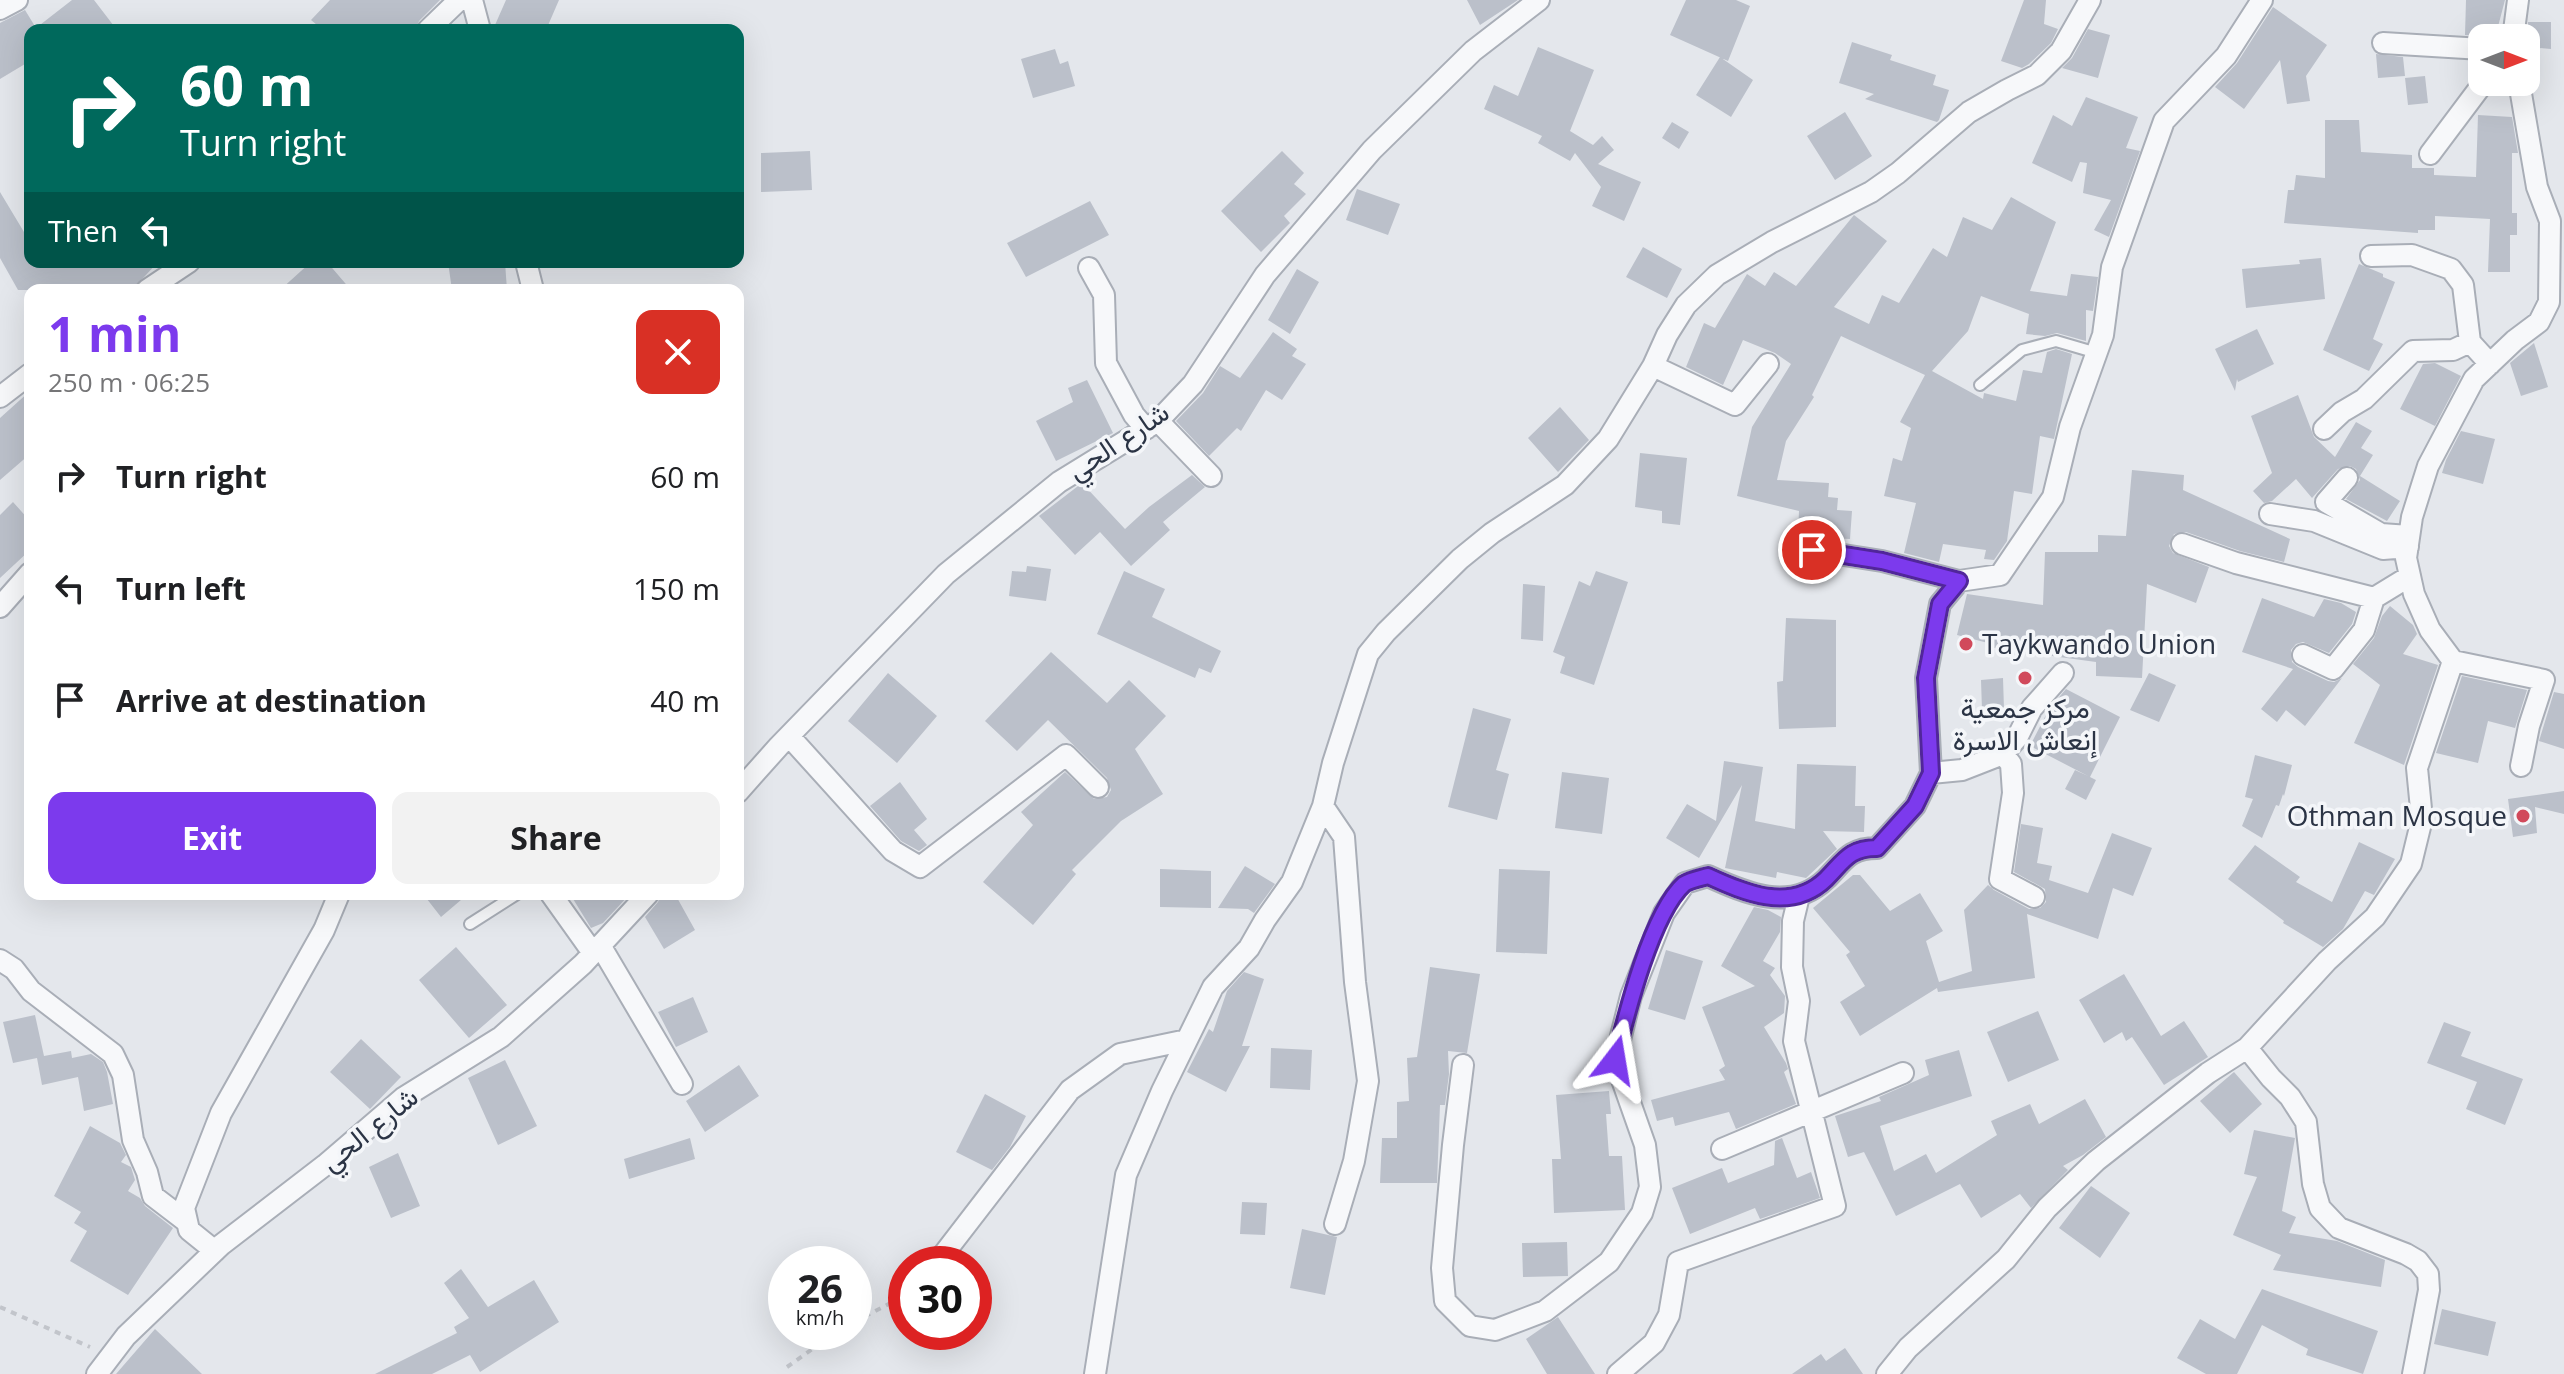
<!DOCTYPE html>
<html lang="en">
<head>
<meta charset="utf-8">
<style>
	body { margin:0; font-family:"Open Sans",Vazirmatn,sans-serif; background:#f2f2f2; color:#202124; height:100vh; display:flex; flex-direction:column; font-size:30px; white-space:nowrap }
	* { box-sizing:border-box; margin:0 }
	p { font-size:26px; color:#757577 }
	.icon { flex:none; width:44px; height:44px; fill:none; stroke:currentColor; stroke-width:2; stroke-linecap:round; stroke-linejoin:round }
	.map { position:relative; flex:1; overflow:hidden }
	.sheet { position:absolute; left:24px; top:284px; width:720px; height:616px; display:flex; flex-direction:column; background:#fff; border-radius:16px; box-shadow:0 8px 32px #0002 }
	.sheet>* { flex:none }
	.hud { position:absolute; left:24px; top:24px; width:720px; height:244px; border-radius:16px; box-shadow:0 8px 32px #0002; background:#00695c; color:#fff; overflow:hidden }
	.needle { width:52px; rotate:90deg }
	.buttons { position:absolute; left:2468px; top:24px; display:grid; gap:16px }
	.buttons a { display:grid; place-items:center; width:72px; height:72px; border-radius:16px; background:#fff; box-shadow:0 8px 32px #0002; font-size:40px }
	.speed { position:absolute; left:768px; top:1246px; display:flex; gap:16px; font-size:40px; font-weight:700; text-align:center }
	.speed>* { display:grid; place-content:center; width:104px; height:104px; border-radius:50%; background:#fff; box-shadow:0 8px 32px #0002; line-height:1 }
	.speed small { font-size:20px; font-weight:400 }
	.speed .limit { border:12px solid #d22; background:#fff; color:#111 }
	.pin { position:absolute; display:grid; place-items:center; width:68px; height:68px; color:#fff; margin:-34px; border:4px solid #fff; border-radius:50%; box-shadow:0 2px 8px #0007 }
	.me { position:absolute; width:88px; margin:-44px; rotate:14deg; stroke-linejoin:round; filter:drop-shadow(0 0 6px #0008) }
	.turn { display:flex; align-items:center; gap:28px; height:168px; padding:0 24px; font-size:36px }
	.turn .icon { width:104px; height:104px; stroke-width:2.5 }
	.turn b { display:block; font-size:56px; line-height:68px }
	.then { display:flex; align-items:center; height:76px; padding:0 24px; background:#0003; gap:16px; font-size:30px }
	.round { display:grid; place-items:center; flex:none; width:84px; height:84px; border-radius:16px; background:#f2f2f2 }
	.overview { display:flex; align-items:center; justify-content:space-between; height:136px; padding:0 24px }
	h1 { font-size:48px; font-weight:700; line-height:60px; color:#7c3aed }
	.button { display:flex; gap:16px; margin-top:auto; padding:16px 24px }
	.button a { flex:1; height:92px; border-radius:16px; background:#7c3aed; color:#fff; font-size:32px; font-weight:700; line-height:92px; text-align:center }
	.button a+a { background:#f2f2f2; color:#202124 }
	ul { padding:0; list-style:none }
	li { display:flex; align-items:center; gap:24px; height:112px; padding:0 24px }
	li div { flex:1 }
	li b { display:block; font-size:30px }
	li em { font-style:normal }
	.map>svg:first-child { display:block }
	.building { fill:#bbc0ca }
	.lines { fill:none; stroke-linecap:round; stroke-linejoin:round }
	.service-casing { stroke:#a9aeb7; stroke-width:14 }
	.minor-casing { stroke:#a9aeb7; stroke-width:24 }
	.path { stroke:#c2c5cb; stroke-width:4; stroke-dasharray:6 6; stroke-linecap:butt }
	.service { stroke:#f7f8fa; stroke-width:10 }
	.minor { stroke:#f7f8fa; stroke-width:20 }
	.route-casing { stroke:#51269a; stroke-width:20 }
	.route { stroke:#7c3aed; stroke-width:14 }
	.poi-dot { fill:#d1495b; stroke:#f4f6f9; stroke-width:3 }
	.labels { text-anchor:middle; stroke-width:7; stroke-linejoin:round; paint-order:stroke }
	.street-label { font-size:28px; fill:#2b3445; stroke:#f4f6f9 }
	.poi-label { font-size:28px; fill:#2b3445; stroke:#f4f6f9; text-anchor:start }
</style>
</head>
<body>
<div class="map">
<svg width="2564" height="1374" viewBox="0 0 2564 1374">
	<rect width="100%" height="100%" fill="#e4e7ec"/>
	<!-- building -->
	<path class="building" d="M72,0H94L117,30H30V61L0,79V23L25,10L36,28Z
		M330,0H440L419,21L415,30H323L311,20Z
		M506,0H559L546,30H505L495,25Z
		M1467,0H1518L1480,25Z
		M1686,0H1736L1750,6L1728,61L1670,35Z
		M2024,0H2046L2044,24L2058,29L2051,43L2029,64L2022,68L2001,61Z
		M2466,0H2505L2495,38L2465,35Z
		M2273,7L2327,45L2306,76L2310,101L2287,104L2280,60L2244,109L2215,87L2237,63Z
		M2528,22H2551V49L2526,47Z
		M2088,29L2110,35L2098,78L2062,68L2072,58Z
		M1852,42L1892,55L1890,60L1936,75L1933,85L1949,90L1939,120L1937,122L1865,99L1874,94L1839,83Z
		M1538,47L1594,70L1570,131L1593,145L1602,136L1614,150L1598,164L1641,182L1624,221L1592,206L1601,187L1575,153L1570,161L1538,143L1542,136L1484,109L1494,85L1518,96Z
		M1055,49L1060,64L1068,61L1075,86L1033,98L1021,59Z
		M2376,54L2403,57L2405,76L2378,78Z
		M1720,57L1753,80L1731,117L1696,95Z
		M2425,76L2428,103L2408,105L2405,78Z
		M2086,97L2138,117L2126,148L2140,151L2109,237L2094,230L2111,200L2083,193L2087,163L2080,162L2072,182L2032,163L2053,115L2072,126Z
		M1845,112L1872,156L1835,180L1807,136Z
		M2478,115L2512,117L2518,153H2512V213H2517V235H2510V272H2488L2490,219L2435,216V230H2418V233L2284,223L2288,190H2294L2296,175L2325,178V120H2359L2361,152L2412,155V168H2434V175L2476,177Z
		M1672,122L1689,132L1679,149L1662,138Z
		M810,151L812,190L761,192V153Z
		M1282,151L1304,173L1294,184L1306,194L1284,216L1290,223L1261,252L1221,211Z
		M1357,189L1400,204L1388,235L1346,220Z
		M0,192L30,242V262H158L132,290H18L0,258Z
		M2011,197L2056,222L2030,291L2067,296L2071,274L2098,277L2093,311L2086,310V341L2057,333L2045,336L2026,334L2029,314L1981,296L1968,331L1932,371L1983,399L1984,393L2016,401L2023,370L2042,373L2047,352L2056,349L2072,354L2054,439L2040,436L2032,494L2014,491L2007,541L1994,560L1984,559L1986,550L1943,544L1939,562L1904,553L1916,503L1884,496L1893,458L1902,461L1911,428L1900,422L1925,375L1841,336L1812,395L1814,397L1786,441L1777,480L1829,483L1828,497L1838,498L1837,510L1852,511L1850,539L1798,536L1799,511L1737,496L1752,427L1791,364L1775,353L1743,340L1723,385L1686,367L1704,323L1715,328L1747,274L1765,286L1774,272L1796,286L1854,215L1887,241L1834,307L1869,324L1882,295L1899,303L1933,248L1947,257L1963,217L1992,230Z
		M1090,201L1109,235L1026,277L1007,243Z
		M1643,247L1682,269L1667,298L1626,277Z
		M2321,258L2325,299L2246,308L2242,269L2300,264L2299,260Z
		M311,262H327L351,290H280Z
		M448,262H505L507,290H452Z
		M2359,264L2383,274V277L2395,282L2373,339L2383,344L2369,371L2323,350Z
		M1297,269L1319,282L1290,334L1268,320Z
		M2257,329L2274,364L2238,382L2237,379L2235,391L2215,349Z
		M1273,332L1297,349L1292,356L1306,364L1282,400L1266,390L1241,431L1237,428L1209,456L1176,421L1203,393L1220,366L1240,378Z
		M2534,343L2548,387L2521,396L2510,363Z
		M2435,363L2461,376L2435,426L2400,409L2423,364Z
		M1087,380L1113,433L1056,461L1036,421L1073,402L1068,388Z
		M30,391V454L0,480V418Z
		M2298,395L2314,437L2335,457L2356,422L2372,431L2361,448L2373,455L2360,476L2400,501L2387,521L2346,499L2360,480L2356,469L2350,466L2338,469L2312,498L2296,479L2272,501L2264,503L2253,491L2272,473L2251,416Z
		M1560,407L1589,440L1558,472L1528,438Z
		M2461,431L2495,439L2483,484L2442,473L2446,460Z
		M1640,453L1687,458L1680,525L1662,523V511L1635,507Z
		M2132,470L2184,475L2183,490L2290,539L2284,562L2240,551L2186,532L2174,534L2169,546L2173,553L2209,567L2196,603L2147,584L2142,678L2096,676V662L1987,647L1988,643L1957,635L1967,594L2043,605L2045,552H2098V535L2126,536Z
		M1192,475L1205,487L1163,522L1170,530L1131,566L1100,532L1075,555L1039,516L1082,483L1125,529L1149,507Z
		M13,502L30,521V550L0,578V515Z
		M1027,566L1051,569L1046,601L1009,596L1012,571L1026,572Z
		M1124,571L1165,589L1152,617L1221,651L1211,673L1199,668L1195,678L1097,634Z
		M1596,571L1628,582L1594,685L1560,673L1565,657L1553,652L1579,581L1590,586Z
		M1523,584L1545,586L1543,641L1521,639Z
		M2262,598L2314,617L2324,599L2341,603L2356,612L2352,624L2329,653L2303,642L2296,644L2291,650L2292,662L2298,667L2328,681L2334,682L2342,678L2305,726L2286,710L2277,722L2261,709L2293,669L2242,652Z
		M2390,606L2413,625L2417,634L2403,654L2438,665L2404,765L2354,743L2380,685L2353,664L2374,638L2382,616Z
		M1786,618L1836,620V727L1779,729L1777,682L1783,681Z
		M1051,652L1107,703L1129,680L1166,716L1135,749L1163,794L1121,821L1072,870L1076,874L1033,925L983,882L1033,825L1021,812L1065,772L1094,799L1107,797L1111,790L1107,778L1048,720L1017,751L985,721Z
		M888,673L937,716L897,763L848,721Z
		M2149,673L2176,685L2159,722L2130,710Z
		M2462,676L2527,690L2515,728L2488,721L2478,763L2436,753Z
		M2003,678L2004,709L1982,710L1981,680Z
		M2066,689L2120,717L2090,777L2096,780L2086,800L2065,789L2075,770L2088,776L2030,746L2049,709Z
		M2554,692L2564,694V749L2539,741Z
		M1473,708L1511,719L1496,770L1509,774L1497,820L1448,807Z
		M2255,755L2292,765L2284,796L2283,794L2279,806L2276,805L2262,838L2242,826L2253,799L2245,797Z
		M1724,761L1763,767L1755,821L1795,829L1797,764L1856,766L1855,806H1865L1864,832L1823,831L1837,849L1806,878L1777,872L1776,878L1725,868L1742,785L1699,858L1666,838L1687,804L1716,821Z
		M1562,772L1609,778L1602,834L1555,828Z
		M900,782L927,819L914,830L927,845L919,851L901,841L870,806Z
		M2564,791V814L2535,807L2537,833L2513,837L2508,799Z
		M2021,824L2043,828L2037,863L2052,866L2049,880L2088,893L2112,833L2152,848L2133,896L2113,888L2098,939L2027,914L2035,978L1938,992L1937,988L1860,1036L1840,1002L1865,986L1846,955L1850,952L1813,908L1853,875H1860L1890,911L1920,893L1943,931L1926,941L1939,982L1972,971L1964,910L1988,885L1994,890L2029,909L2040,908L2046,902L2045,889L2014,872Z
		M2359,842L2395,859L2374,895L2365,891L2343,929L2323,947L2283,923L2284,921L2228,879L2255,845L2300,877L2296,882L2332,902Z
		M1245,866L1275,884L1254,913L1248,909L1218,908Z
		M1160,869L1211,871V908L1160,907Z
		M1499,869L1550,871L1547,954L1496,952Z
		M423,894H468L441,917Z
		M570,894H630L603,923L591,928Z
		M661,894H675L695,930L664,949L645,917L658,902Z
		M1754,907L1768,910L1781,917L1780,932L1763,961L1775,968L1770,975L1785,996L1784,1013L1764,1027L1786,1063L1788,1069L1784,1072L1796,1104L1736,1129L1729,1112L1675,1126L1673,1117L1657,1121L1651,1100L1725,1080L1719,1070L1725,1066L1702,1007L1755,986L1721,966Z
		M456,947L507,1005L469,1038L419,980Z
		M1666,950L1703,961L1685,1020L1648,1009Z
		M1430,967L1480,974L1467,1053L1448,1051L1449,1074L1445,1105H1440L1437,1183H1380L1382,1138H1397V1102L1409,1101L1407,1058L1417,1057Z
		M1244,972L1264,979L1242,1046H1250L1226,1092L1187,1072L1209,1029L1213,1032L1227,991Z
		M2124,974L2161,1036L2184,1021L2208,1057L2164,1085L2132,1037L2126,1041L2122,1032L2104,1043L2079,1000Z
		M693,997L708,1032L676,1047L658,1012Z
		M2038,1011L2059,1060L2008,1082L1987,1032Z
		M35,1015L44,1056L71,1051L72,1058L91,1054L103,1062L107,1072L113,1104L84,1111L78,1077L42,1085L37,1058L13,1063L3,1022Z
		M2444,1022L2471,1032L2461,1056L2523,1079L2505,1125L2466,1109L2477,1082L2427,1063Z
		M361,1039L401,1077L370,1109L330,1072Z
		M1271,1048L1312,1050L1310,1090L1270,1088Z
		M1959,1050L1972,1096L1880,1126L1894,1171L1926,1154L1936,1173L1997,1135L1991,1121L2030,1104L2039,1124L2085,1099L2106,1137L2083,1155L2063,1166L2068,1170L2031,1208L2020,1194L1981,1218L1960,1184L1896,1216L1864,1152L1848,1157L1835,1116L1881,1101L1879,1097L1929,1075L1925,1060Z
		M505,1060L537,1126L498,1145L468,1078Z
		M739,1065L759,1096L705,1132L686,1101Z
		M2234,1072L2262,1104L2230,1133L2200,1101Z
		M1609,1091L1611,1114H1606L1609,1156H1622L1625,1210L1554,1213L1552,1159H1561L1556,1095Z
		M985,1094L1026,1116L1010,1147L992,1170L956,1152Z
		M90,1126L120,1143L126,1155L121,1162L131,1167L135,1180L128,1191L140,1198L145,1206L173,1228L128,1295L70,1261L87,1231L74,1223L81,1212L54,1196Z
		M2254,1130L2295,1138L2282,1211L2296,1217L2289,1233L2337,1241L2385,1260L2381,1287L2273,1270L2281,1255L2233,1235L2257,1177L2244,1174Z
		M690,1138L695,1159L629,1179L624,1159Z
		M1782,1138L1797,1178L1811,1172L1820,1198L1760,1219L1755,1208L1690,1234L1672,1188L1722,1168L1728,1183L1774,1165L1775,1141Z
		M398,1153L420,1206L391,1218L369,1167Z
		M2091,1186L2130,1213L2100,1258L2059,1228Z
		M1242,1202L1267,1203L1265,1235L1240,1234Z
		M1302,1229L1337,1237L1325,1295L1290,1288Z
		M1567,1242L1568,1276L1523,1277L1522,1243Z
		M461,1269L488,1307L534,1280L559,1322L480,1372L470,1355L432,1374H375L457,1333L454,1327L469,1318L444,1283Z
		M2262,1289L2378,1331L2363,1374L2306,1355L2308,1349L2262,1325L2237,1374H2206L2177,1358L2200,1319L2235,1339Z
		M2442,1309L2496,1322L2488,1356L2434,1344Z
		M1558,1317L1595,1374H1547L1526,1339Z
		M155,1329L202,1374H116Z
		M1845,1348L1863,1374H1792L1821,1354L1826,1361Z"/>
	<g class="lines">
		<!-- service casing -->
		<g class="service-casing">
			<path id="service" d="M1980,385L2022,350L2056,341L2097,353
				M470,924L517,894"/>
		</g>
		<!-- minor casing -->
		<g class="minor-casing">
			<path id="minor" d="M472,0L480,30
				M0,9L17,0
				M428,30L459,0
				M2513,38L2518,0
				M2383,43L2482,49
				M2430,154L2484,82
				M2371,256L2412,255L2451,269L2463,285L2470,342L2490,364
				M526,262L533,290
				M1089,268L1104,295L1106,363L1134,415L1146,429
				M147,290L189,262
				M1653,366L1735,405L1768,364
				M0,397L30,374
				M1158,421L1211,476
				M2324,429L2342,412L2364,399L2413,351L2453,350L2470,342
				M2347,478L2326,502L2381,534L2409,536
				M2270,514L2314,521L2383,549L2408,547
				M2182,544L2236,563L2374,598L2410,576
				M1812,550L1882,561L1959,581
				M0,607L30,573
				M2303,655L2333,669L2364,630L2374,598
				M2453,661L2544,680L2529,726L2521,766
				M789,736L893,851L920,867L1066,755L1098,787
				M2003,754L2011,764L2013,793L2000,879L2034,897
				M1931,773L1962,770L2003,754L2017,738L2032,708L2063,673
				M738,792L779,746L946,574L1059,482L1158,421L1193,384L1265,275L1372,150L1473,51L1539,0
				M1323,806L1344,837L1355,982L1368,1081L1354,1161L1335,1224
				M551,894L593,953
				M600,945L682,1084
				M0,960L14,969L31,991L113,1054L123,1075L133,1140L147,1172L153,1196L187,1222
				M2247,1048L2271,1078L2290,1097L2306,1122L2313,1184L2320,1208L2339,1228L2406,1254L2418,1261L2428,1274L2429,1290L2413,1374
				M1463,1065L1453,1145L1442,1268L1445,1301L1470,1326L1495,1330L1545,1311L1609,1262L1642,1213L1650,1187L1645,1145L1615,1060L1631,996L1664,913L1685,883L1708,876C1745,893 1791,913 1826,879C1844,861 1849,848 1877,848L1915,806L1931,773L1926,678L1940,604L1959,581L2000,575L2053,497L2070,427L2103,335L2112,267L2164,121L2226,56L2262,0
				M1722,1149L1903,1073
				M215,1251L189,1230L184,1208L221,1113L324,930L339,894
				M936,1264L1070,1090L1120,1054L1187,1040
				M97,1374L126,1336L221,1245L325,1165L403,1098L501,1037L583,964L648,894
				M1095,1374L1126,1175L1162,1091L1213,987L1249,948L1265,920L1292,882L1323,806L1333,763L1368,654L1386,632L1460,559L1492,533L1565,485L1608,439L1653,366L1667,335L1686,305L1717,275L1772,242L1871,192L1898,173L1969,112L2007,90L2037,75L2061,51L2090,0
				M1618,1374L1654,1343L1669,1315L1678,1262L1835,1206L1794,1041L1799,1001L1792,967L1793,921L1799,896
				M1887,1374L1908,1348L2006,1259L2047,1208L2096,1161L2208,1073L2247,1048L2327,961L2375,917L2411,864L2422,819L2417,768L2453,661L2430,630L2414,594L2406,558L2412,517L2428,466L2474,379L2515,340L2539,322L2549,302L2550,221L2537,187L2519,82"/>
		</g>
		<!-- path -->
		<path class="path" d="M0,1307L90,1347
			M854,1322L906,1295
			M787,1367L836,1332"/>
		<!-- service -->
		<use href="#service" class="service"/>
		<!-- minor -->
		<use href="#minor" class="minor"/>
	</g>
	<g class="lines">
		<!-- route casing -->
		<g class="route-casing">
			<path id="route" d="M1615,1060C1626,1016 1651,914 1684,884C1690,880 1701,878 1708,876C1745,893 1791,913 1826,879C1844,861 1849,848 1877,848L1915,806L1931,773L1926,678L1940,604L1959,581L1882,561L1812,550"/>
		</g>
		<!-- route -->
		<use href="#route" class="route"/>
	</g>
	<!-- markers -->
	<g class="poi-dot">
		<circle cx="1966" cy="644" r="8"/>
		<circle cx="2025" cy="678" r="8"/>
		<circle cx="2523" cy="816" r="8"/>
	</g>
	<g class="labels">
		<!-- street labels -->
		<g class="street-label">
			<text transform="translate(1118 441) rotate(-34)" y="10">شارع الحي</text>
			<text transform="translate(369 1129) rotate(-39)" y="10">شارع الحي</text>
		</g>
		<!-- poi labels -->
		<g class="poi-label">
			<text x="1982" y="654">Taykwando Union</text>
			<text x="2025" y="718" text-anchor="middle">مركز جمعية<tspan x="2025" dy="32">إنعاش الاسرة</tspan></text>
			<text x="2507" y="826" text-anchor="end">Othman Mosque</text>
		</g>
	</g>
</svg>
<div class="buttons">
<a><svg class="needle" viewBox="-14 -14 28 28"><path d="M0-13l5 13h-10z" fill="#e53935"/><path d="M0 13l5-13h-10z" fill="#757577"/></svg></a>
</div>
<div class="speed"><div>26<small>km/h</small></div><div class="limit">30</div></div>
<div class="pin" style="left:1812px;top:550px;background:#d93025"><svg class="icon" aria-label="arrive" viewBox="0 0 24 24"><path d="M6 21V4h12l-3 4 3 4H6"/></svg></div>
<svg class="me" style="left:1615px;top:1060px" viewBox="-20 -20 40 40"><path d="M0-17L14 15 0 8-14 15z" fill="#7c3aed" stroke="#fff" stroke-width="4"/></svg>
<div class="hud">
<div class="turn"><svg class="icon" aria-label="right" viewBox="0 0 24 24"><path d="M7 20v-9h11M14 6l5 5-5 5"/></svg><div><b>60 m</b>Turn right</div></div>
<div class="then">Then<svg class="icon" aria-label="left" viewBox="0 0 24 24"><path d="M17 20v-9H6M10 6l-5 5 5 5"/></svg></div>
</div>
<section class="sheet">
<div class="overview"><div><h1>1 min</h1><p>250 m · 06:25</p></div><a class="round" style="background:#d93025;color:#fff"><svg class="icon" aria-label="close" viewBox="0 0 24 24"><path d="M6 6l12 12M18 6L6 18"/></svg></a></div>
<ul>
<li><svg class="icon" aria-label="right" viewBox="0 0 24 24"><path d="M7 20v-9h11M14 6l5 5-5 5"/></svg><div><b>Turn right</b></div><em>60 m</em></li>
<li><svg class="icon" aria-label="left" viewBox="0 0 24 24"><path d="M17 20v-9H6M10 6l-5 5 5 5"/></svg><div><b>Turn left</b></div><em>150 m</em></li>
<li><svg class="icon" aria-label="arrive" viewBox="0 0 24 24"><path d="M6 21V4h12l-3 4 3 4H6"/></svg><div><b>Arrive at destination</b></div><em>40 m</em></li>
</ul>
<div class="button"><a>Exit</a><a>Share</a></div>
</section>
</div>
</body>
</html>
